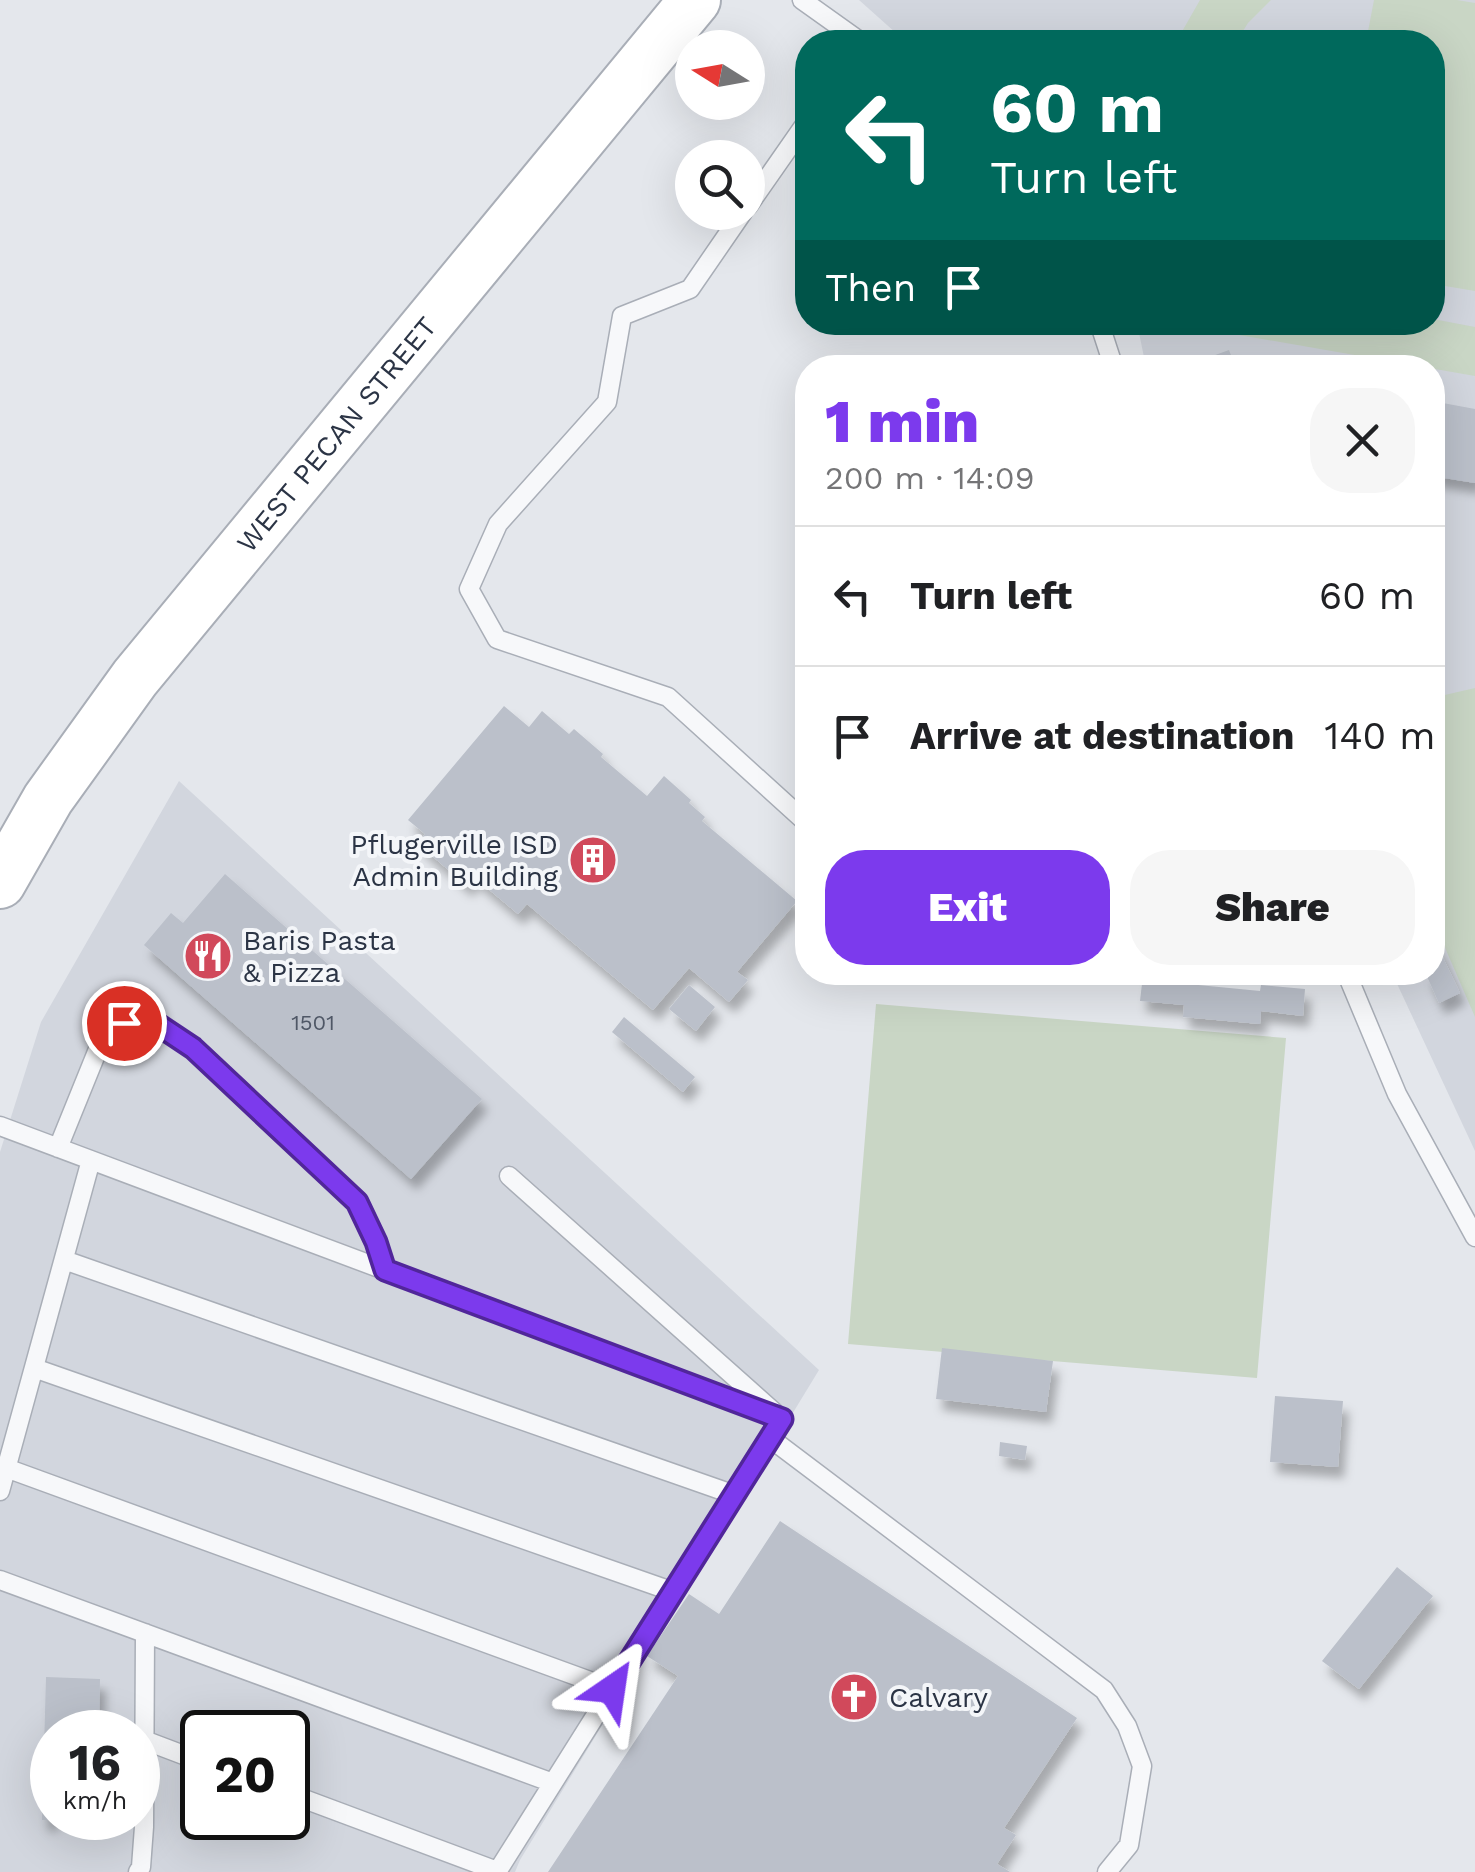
<!DOCTYPE html>
<html lang="en">
<head>
<meta charset="utf-8">
<style>
	body { margin:0; font-family:"Work Sans",sans-serif; background:#f6f6f6; color:#202124; height:100vh; display:flex; flex-direction:column; font-size:38px; white-space:nowrap }
	* { box-sizing:border-box; margin:0 }
	p { font-size:32px; color:#757577 }
	.icon { flex:none; width:55px; height:55px; fill:none; stroke:currentColor; stroke-width:2; stroke-linecap:round; stroke-linejoin:round }
	.map { position:relative; flex:1; overflow:hidden }
	.side { position:absolute; left:795px; top:355px; width:650px; height:630px; display:flex; flex-direction:column; background:#fff; border-radius:40px; box-shadow:0 10px 40px #0002 }
	.side>* { flex:none }
	.hud { position:absolute; left:795px; top:30px; width:650px; height:305px; border-radius:40px; box-shadow:0 10px 40px #0002; background:#00695c; color:#fff; overflow:hidden }
	.needle { width:65px; rotate:281deg }
	.tools { position:absolute; left:675px; top:30px; display:grid; gap:20px }
	.tools a { display:grid; place-items:center; width:90px; height:90px; border-radius:50%; background:#fff; box-shadow:0 10px 40px #0002; font-size:50px }
	.speed { position:absolute; left:30px; top:1710px; display:flex; gap:20px; font-size:50px; font-weight:700; text-align:center }
	.speed>* { display:grid; place-content:center; width:130px; height:130px; border-radius:50%; background:#fff; box-shadow:0 10px 40px #0002; line-height:1 }
	.speed small { font-size:25px; font-weight:400 }
	.speed .limit { border:5px solid #111; border-radius:15px; background:#fff; color:#111 }
	.pin { position:absolute; display:grid; place-items:center; width:85px; height:85px; color:#fff; margin:-42px; border:5px solid #fff; border-radius:50%; box-shadow:0 2px 10px #0007 }
	.me { position:absolute; width:110px; margin:-55px; rotate:32deg; stroke-linejoin:round; filter:drop-shadow(0 0 8px #0008) }
	.turn { display:flex; align-items:center; gap:35px; height:210px; padding:0 30px; font-size:45px }
	.turn .icon { width:130px; height:130px; stroke-width:2.5 }
	.turn b { display:block; font-size:70px; line-height:85px }
	.then { display:flex; align-items:center; height:95px; padding:0 30px; background:#0003; gap:20px; font-size:38px }
	.round { display:grid; place-items:center; flex:none; width:105px; height:105px; border-radius:40px; background:#f6f6f6 }
	.overview { display:flex; align-items:center; justify-content:space-between; height:170px; padding:0 30px }
	h1 { font-size:60px; font-weight:800; line-height:75px; color:#7c3aed }
	.button { display:flex; gap:20px; margin-top:auto; padding:20px 30px }
	.button a { flex:1; height:115px; border-radius:40px; background:#7c3aed; color:#fff; font-size:40px; font-weight:800; line-height:115px; text-align:center }
	.button a+a { background:#f6f6f6; color:#202124 }
	ul { padding:0; list-style:none }
	li { display:flex; align-items:center; gap:30px; height:140px; padding:0 30px; border-top:2px solid #e0e0e0 }
	li div { flex:1 }
	li b { display:block; font-size:38px }
	li em { font-style:normal }
	.map>svg:first-child { display:block }
	.built { fill:#d2d6de; fill-rule:evenodd }
	.green { fill:#c9d6c5 }
	.building { fill:#bbc0ca; filter:url(#shadow) }
	.lines { fill:none; stroke-linecap:round; stroke-linejoin:round }
	.service-casing { stroke:#a9aeb7; stroke-width:21 }
	.secondary-casing { stroke:#a9aeb7; stroke-width:54 }
	.service { stroke:#f7f8fa; stroke-width:18 }
	.secondary { stroke:#fff; stroke-width:50 }
	.route-casing { stroke:#51269a; stroke-width:25 }
	.route { stroke:#7c3aed; stroke-width:18 }
	.labels { text-anchor:middle; stroke-width:8; stroke-linejoin:round; paint-order:stroke }
	.number-label { font-size:22px; fill:#4f5766 }
	.street-label { font-size:28px; fill:#2b3445; stroke:#f4f6f9 }
	.poi-label { font-size:28px; fill:#2b3445; stroke:#f4f6f9; text-anchor:start }
</style>
</head>
<body>
<div class="map">
<svg width="1475" height="1872" viewBox="0 0 1475 1872">
	<defs>
		<filter id="shadow"><feDropShadow dx="6" dy="11" stdDeviation="5" flood-color="#0004"/></filter>
	</defs>
	<rect width="100%" height="100%" fill="#e4e7ec"/>
	<!-- built -->
	<path class="built" d="M859,0H1475V1151L1392,973L1432,972V368L1146,367L1137,323L1432,322V42H906Z
		M179,781L819,1370L520,1860L515,1872H0V1152L41,1022ZM52,1732H138V1818H52ZM202,1732H288V1818H202Z"/>
	<!-- green -->
	<path class="green" d="M1200,0H1271L1248,23L1236,42H1176Z
		M1374,0H1457L1475,3V291L1433,284L1432,42H1366Z
		M1433,319L1475,327V376L1176,324L1432,322Z
		M1475,688V1017L1433,920L1432,704L1436,697Z
		M876,1004L1286,1038L1257,1378L848,1344Z"/>
	<!-- building -->
	<path class="building" d="M1229,350L1236,368H1182V367Z
		M1432,401L1475,409V483L1432,476Z
		M504,706L529,727L542,711L569,734L574,729L603,754L601,757L647,796L664,776L691,800L689,803L705,817L702,821L797,901L737,972L748,980L729,1002L689,968L653,1010L527,904L518,914L474,877L467,886L417,843L425,834L408,820Z
		M225,874L482,1099L411,1179L144,945L171,913L183,923Z
		M1432,935L1460,993L1439,1003L1425,972H1432Z
		M1143,975L1188,979V984L1260,991L1261,985L1305,989L1303,1016L1261,1011L1260,1024L1183,1017L1184,1005L1140,1001Z
		M689,985L715,1007L696,1031L669,1009Z
		M624,1017L695,1077L683,1092L612,1032Z
		M942,1348L1053,1361L1046,1412L936,1399Z
		M1275,1396L1343,1401L1338,1467L1270,1462Z
		M1000,1442L1027,1446L1025,1460L999,1456Z
		M780,1521L1077,1718L1004,1828L1016,1835L997,1864L1010,1872H548L678,1676L647,1656L689,1594L719,1614Z
		M1397,1567L1433,1596L1359,1689L1322,1661Z
		M46,1677L100,1679L99,1732H52V1820H42Z"/>
	<g class="lines">
		<!-- service casing -->
		<g class="service-casing">
			<path id="service" d="M802,0L861,42
				M748,206L808,120
				M743,212L690,289L622,316L607,402L498,524L469,589L497,639L668,697L808,824
				M1099,322L1114,368
				M1346,972L1397,1094L1475,1237
				M0,1126L782,1419
				M58,1148L103,1037L124,1023L145,1017L193,1048L328,1173L357,1202L376,1242L385,1270
				M509,1176L774,1412
				M64,1260L735,1495
				M34,1368L674,1592
				M770,1438L1104,1690L1127,1726L1142,1766L1129,1845L1107,1872
				M6,1468L612,1689
				M0,1491L91,1160
				M0,1580L553,1783
				M144,1740L202,1762
				M288,1793L497,1871
				M138,1872L141,1867L144,1827L145,1633
				M497,1872L774,1432"/>
		</g>
		<!-- secondary casing -->
		<g class="secondary-casing">
			<g id="secondary">
				<path id="s1" d="M0,883L48,799L135,678L695,0"/>
			</g>
		</g>
		<!-- service -->
		<use href="#service" class="service"/>
		<!-- secondary -->
		<use href="#secondary" class="secondary"/>
	</g>
	<g class="lines">
		<!-- route casing -->
		<g class="route-casing">
			<path id="route" d="M124,1023L145,1016L193,1048L357,1202L376,1242L385,1270L782,1419L612,1689"/>
		</g>
		<!-- route -->
		<use href="#route" class="route"/>
	</g>
	<!-- icons -->
	<defs>
		<g id="building-disc" transform="scale(2.5)"><circle r="9.5" fill="#d1495b" stroke="#f4f6f9"/><path d="M-4-6H4V6H1V3H-1V6H-4ZM-2.5-4.3h1.7v1.8h-1.7ZM.8-4.3h1.7v1.8H.8ZM-2.5-1h1.7V.8h-1.7ZM.8-1h1.7V.8H.8Z" fill="#fff"/></g>
		<g id="restaurant-disc" transform="scale(2.5)"><circle r="9.5" fill="#d1495b" stroke="#f4f6f9"/><path d="M-5-6h1v4h1v-4h1v4h1v-4h1v5L-1.5 .5V6h-2V.5L-5-1ZM5-6V6H3V1.5H1.5Q1.5-4 5-6Z" fill="#fff"/></g>
		<g id="church-disc" transform="scale(2.5)"><circle r="9.5" fill="#d1495b" stroke="#f4f6f9"/><path d="M-1.2-6h2.4v3.5h3.3v2.4h-3.3V6h-2.4V-.1h-3.3v-2.4h3.3Z" fill="#fff"/></g>
	</defs>
	<g fill-rule="evenodd">
		<use href="#building-disc" x="593" y="860"/>
		<use href="#restaurant-disc" x="208" y="956"/>
		<use href="#church-disc" x="854" y="1697"/>
	</g>
	<g class="labels">
		<!-- number labels -->
		<g class="number-label">
			<text x="313" y="1030">1501</text>
		</g>
		<!-- street labels -->
		<g class="street-label">
			<text dy="10" stroke="none"><textPath href="#s1" startOffset="562">WEST PECAN STREET</textPath></text>
		</g>
		<!-- poi labels -->
		<g class="poi-label">
			<text x="558" y="854" text-anchor="end">Pflugerville ISD<tspan x="558" dy="32">Admin Building</tspan></text>
			<text x="243" y="950">Baris Pasta<tspan x="243" dy="32">&amp; Pizza</tspan></text>
			<text x="889" y="1707">Calvary</text>
		</g>
	</g>
</svg>
<div class="tools">
<a><svg class="needle" viewBox="-14 -14 28 28"><path d="M0-13l5 13h-10z" fill="#e53935"/><path d="M0 13l5-13h-10z" fill="#757577"/></svg></a>
<a><svg class="icon" aria-label="search" viewBox="0 0 24 24"><circle cx="10" cy="10" r="6"/><path d="M15 15l6 6"/></svg></a>
</div>
<div class="speed"><div>16<small>km/h</small></div><div class="limit">20</div></div>
<div class="pin" style="left:124px;top:1023px;background:#d93025"><svg class="icon" aria-label="arrive" viewBox="0 0 24 24"><path d="M6 21V4h12l-3 4 3 4H6"/></svg></div>
<svg class="me" style="left:612px;top:1689px" viewBox="-20 -20 40 40"><path d="M0-17L14 15 0 8-14 15z" fill="#7c3aed" stroke="#fff" stroke-width="4"/></svg>
<div class="hud">
<div class="turn"><svg class="icon" aria-label="left" viewBox="0 0 24 24"><path d="M17 20v-9H6M10 6l-5 5 5 5"/></svg><div><b>60 m</b>Turn left</div></div>
<div class="then">Then<svg class="icon" aria-label="arrive" viewBox="0 0 24 24"><path d="M6 21V4h12l-3 4 3 4H6"/></svg></div>
</div>
<section class="side">
<div class="overview"><div><h1>1 min</h1><p>200 m · 14:09</p></div><a class="round"><svg class="icon" aria-label="close" viewBox="0 0 24 24"><path d="M6 6l12 12M18 6L6 18"/></svg></a></div>
<ul>
<li><svg class="icon" aria-label="left" viewBox="0 0 24 24"><path d="M17 20v-9H6M10 6l-5 5 5 5"/></svg><div><b>Turn left</b></div><em>60 m</em></li>
<li><svg class="icon" aria-label="arrive" viewBox="0 0 24 24"><path d="M6 21V4h12l-3 4 3 4H6"/></svg><div><b>Arrive at destination</b></div><em>140 m</em></li>
</ul>
<div class="button"><a>Exit</a><a>Share</a></div>
</section>
</div>
</body>
</html>
